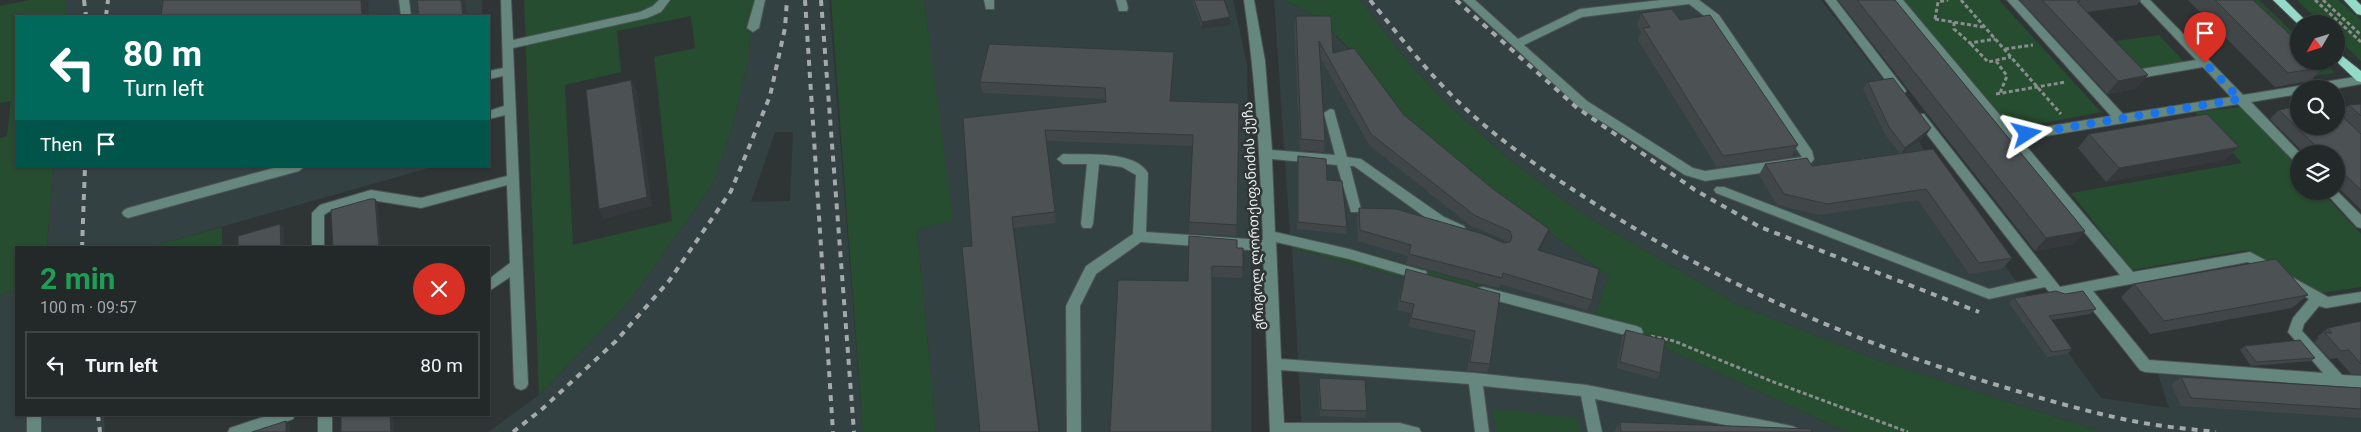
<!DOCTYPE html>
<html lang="en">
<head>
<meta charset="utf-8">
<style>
	body { margin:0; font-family:Roboto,"Noto Sans Georgian",sans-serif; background:#2b3030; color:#f1f3f6; height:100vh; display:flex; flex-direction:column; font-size:19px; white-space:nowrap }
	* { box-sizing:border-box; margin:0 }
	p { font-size:16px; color:#a3a6a8 }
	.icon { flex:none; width:28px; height:28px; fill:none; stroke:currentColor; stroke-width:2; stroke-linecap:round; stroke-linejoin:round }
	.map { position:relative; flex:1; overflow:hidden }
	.side { position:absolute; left:15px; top:246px; width:475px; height:170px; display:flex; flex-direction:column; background:#232828; border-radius:0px; box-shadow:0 1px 4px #0004,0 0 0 1px #404445 }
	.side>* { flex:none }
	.banner { position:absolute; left:15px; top:15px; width:475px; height:152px; border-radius:0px; box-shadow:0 1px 4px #0004,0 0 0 1px #404445; background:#00695c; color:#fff; overflow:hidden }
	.needle { width:32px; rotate:231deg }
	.tools { position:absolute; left:2290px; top:15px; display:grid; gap:10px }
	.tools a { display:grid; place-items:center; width:55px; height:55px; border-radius:50%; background:#232828; box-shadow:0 1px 4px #0004,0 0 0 1px #404445; font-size:25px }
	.pin { position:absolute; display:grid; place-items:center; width:42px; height:42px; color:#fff; margin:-51px -21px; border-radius:50% 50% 50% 0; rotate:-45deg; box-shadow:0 0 5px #0007 }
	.pin .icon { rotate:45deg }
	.me { position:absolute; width:55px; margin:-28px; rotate:81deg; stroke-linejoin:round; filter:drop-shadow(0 0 4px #0008) }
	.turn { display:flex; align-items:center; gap:18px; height:105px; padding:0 25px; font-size:22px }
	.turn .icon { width:65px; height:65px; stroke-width:2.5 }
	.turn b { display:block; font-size:35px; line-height:42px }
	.then { display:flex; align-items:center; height:48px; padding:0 25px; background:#0003; gap:10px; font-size:19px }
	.round { display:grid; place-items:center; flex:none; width:52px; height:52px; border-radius:26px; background:#2b3030 }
	.headline { display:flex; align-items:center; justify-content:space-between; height:85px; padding:0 25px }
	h1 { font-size:30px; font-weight:700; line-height:38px; color:#1e9e55 }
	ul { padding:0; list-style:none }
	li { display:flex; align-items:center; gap:15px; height:68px; margin:0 10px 8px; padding:0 15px; border:2px solid #404445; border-radius:0px }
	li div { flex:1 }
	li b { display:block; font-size:19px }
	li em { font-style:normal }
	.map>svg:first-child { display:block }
	.built { fill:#344143; fill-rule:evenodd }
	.green { fill:#264d2f; fill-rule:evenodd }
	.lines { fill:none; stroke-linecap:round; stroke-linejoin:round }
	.minor-casing { stroke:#4c5252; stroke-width:2 }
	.major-casing { stroke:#4c5252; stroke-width:2 }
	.path { stroke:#888d8d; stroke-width:3; stroke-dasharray:4 2.5; stroke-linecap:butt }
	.minor { fill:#66877d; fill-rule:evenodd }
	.major { fill:#94dac7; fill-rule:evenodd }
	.rail { stroke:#a4a9a9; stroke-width:4; stroke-dasharray:6 6; stroke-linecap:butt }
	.wall { fill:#414648 }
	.shaded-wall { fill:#35393b }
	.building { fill:#4c5154; stroke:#35393b }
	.route { stroke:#1a73e8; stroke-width:9; stroke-dasharray:0 16.2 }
	.labels { text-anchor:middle; stroke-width:5; stroke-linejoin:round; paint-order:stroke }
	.street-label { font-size:14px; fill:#e6eaea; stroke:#2f3535 }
</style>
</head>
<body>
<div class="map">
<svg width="2361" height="432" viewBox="0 0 2361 432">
	<rect width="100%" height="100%" fill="#2f3535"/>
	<!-- built -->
	<path class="built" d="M66,0H482V16H65Z
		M756,0H829L863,432H488L539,395L628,303L712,185L732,128L746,68ZM775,132H793L790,201L751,202Z
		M924,0H1233L1247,65L1251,208V432H936L917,230L952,220Z
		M1274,0H1283L1317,16L1458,165L1609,276L1594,318L1360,251L1290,234Z
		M1360,0H1821L1887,85L1936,171L2101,398L2169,408L2158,374L2361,388V432H2102L1877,360L1738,305L1581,213L1511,161L1446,103L1407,61Z
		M53,166H436L150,247L47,248Z
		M1292,248L1661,346L1847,432H1302Z
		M16,290V415H104L105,432H0V295Z"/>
	<!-- green -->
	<path class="green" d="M29,0H66L65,16H16V166H53L47,247L16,248V290L0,295V138L7,136L11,101L0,103V6Z
		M524,0H756L746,68L732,128L712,185L628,303L539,395ZM691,16L695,48L654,57L672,221L573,245L565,85L621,72L617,31Z
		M831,0H924L953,220L917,230L936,432H863Z
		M1283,0H1360L1407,61L1446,103L1511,161L1581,213L1738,305L1877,360L2102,432H1847L1661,346L1292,248L1290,234L1360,251L1594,318L1609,276L1458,165L1402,114L1362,62L1317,16Z
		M1904,0H1999L2101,112L2013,129Z
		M2233,0H2259L2299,38V61H2323L2335,73L2311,76Z
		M2297,0H2338L2361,20V61L2336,37V24H2322Z
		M2159,35L2186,64L2142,70L2116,41Z
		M2242,107L2299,167V191H2321L2361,234V287L2322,293L2247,250L2132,270L2071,193L2242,163L2195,112Z
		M222,227V247H150Z
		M1493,409L1578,418L1580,432H1496Z"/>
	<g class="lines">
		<!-- minor casing -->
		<g class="minor-casing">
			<path id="minor" d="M399,0H409L411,16H401Z
				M501,0H511L513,40L640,12L653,6L659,0H670L661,12L647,18L513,48L528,384L526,388L521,390L516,388L514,384L510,277L489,291V279L510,263L507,185L421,208L371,200L328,212L324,215V248H312V213L320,205L371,190L421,198L507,176L505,115L489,119V111L504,106L503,76L489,79V71L503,68Z
				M755,0H765L759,28L753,32L747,28Z
				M984,0H994V9H986Z
				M1116,0H1126L1128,8L1127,11H1119Z
				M1244,0H1254L1265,61L1272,150L1335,155L1324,113L1330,109L1334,110L1347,157L1361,159L1444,217L1464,226L1466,230L1464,234L1460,235L1436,225L1354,166H1350L1361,209L1359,212H1351L1337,165L1272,159L1275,232L1349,249L1421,270L1426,271L1427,275L1426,279L1421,280L1349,259L1276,242L1281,359L1475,373L1587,385L1792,426L1797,428L1799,432H1761L1595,399L1602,432H1588L1581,396L1483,386L1489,432H1475L1469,384L1281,370L1284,423H1400L1419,428L1421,432H1270L1263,251L1141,242L1096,274L1080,306L1081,432H1067L1066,306L1086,266L1133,234L1136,175L1122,167L1099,164L1093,224L1091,228H1083L1081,224L1087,164H1063L1057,159L1063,154C1086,155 1135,150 1148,173L1146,232L1263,240C1260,159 1256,81 1244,0Z
				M1463,0H1475L1518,39L1580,9L1661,0H1699L1719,15L1812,151L1814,159L1812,162L1803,167L1705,181L1685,175L1579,107ZM1689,4L1711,21L1802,157L1705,171L1693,168L1587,101L1524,45L1582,17Z
				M1825,0H1836L1904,88L1906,91L1904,94H1896Z
				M1892,0H1903L2014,132L2111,116L2007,0H2018L2123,114L2231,97L2203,67L2134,79L2130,78L2124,71L2126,68L2130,67L2136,70L2196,60L2139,0H2150L2243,95L2361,76V84L2333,89H2299V94L2251,102L2301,154H2299V164L2295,162L2238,104L2021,140L2133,272L2250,252L2278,267L2279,271L2278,275L2273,276L2248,262L2093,291L2149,360L2323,373L2288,332L2293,318L2309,299L2285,285L2284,281L2285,277L2290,276L2328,297L2361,292V302L2326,308L2319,306L2304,324L2302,331L2342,375L2361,376V388L2145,372L2140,370L2080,294C2062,297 2057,303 2045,287L1989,299L1716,193L1714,190L1716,187H1724L1989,289L2038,278L1916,120L1914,117L1916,114H1924L2060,287L2120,275Z
				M281,166H305L299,171L128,218L124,216L122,213L124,210L128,208Z
				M2336,190L2361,215V228L2357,227L2324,191H2336Z
				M1483,287L1636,326L1641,328L1643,332L1641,336L1636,338L1483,297L1478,296L1476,292L1478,288Z
				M27,415H41V432H27Z
				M269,415H295L293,419L255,432H228L230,428Z
				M318,415H332V432H318Z"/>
		</g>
		<!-- major casing -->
		<g class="major-casing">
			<path id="major" d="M2273,0H2285L2309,24H2299V25Z
				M2344,0H2356L2361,5V15L2357,14Z
				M2336,51L2361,71V82L2357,81L2336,61Z"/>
		</g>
		<!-- path -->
		<path class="path" d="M1961,0L2061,114
			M2315,0L2361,42
			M2323,0L2361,35
			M1935,19L1983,27
			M1935,19L1938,2L1948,0
			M1954,22V29L1970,43L1995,39
			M1971,44L1988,62L2011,57
			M2005,49L2033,45
			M1996,61L2007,76L2000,93
			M1996,94L2066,82
			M1651,336L1674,341L1771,381L1908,432"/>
		<!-- minor -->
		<use href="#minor" class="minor"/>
		<!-- major -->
		<use href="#major" class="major"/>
		<!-- rail -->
		<path class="rail" d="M84,0L86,16
			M805,0L833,432
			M821,0L854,432
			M1370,0C1401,38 1431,77 1467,110C1504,144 1547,173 1589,200C1715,282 1853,342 1997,385C2043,399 2091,413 2138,422C2164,427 2190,429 2216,432
			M1456,0L1576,107L1695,190L1760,227L1979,312
			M106,16L108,0
			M82,248L85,166
			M98,415L100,432
			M513,432L541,410L616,341L669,281L731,191L770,96L785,28L787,0"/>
	</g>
	<!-- wall -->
	<path class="wall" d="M1192,0H1224L1230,17V25L1202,29Z
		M1838,0H1895L2085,231L2073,244L2035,251Z
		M2020,0H2141L2137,5L2087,12L2136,89L2107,94Z
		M2188,0H2253L2324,67L2310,81L2275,87Z
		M1641,13L1680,20L1798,145L1791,157L1717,167L1638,40L1641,32L1637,25Z
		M1296,16L1333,53L1404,115L1493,189L1549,229L1545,240L1539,251L1592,300L1587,310L1500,284L1499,288L1406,264L1408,256L1358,241L1357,218L1359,208L1504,243H1507V241L1471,226L1369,145L1320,57L1325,141L1324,152L1300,150L1294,27Z
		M1174,64L1171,101L1239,103L1236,236L1189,233L1193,146L1047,141L1056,223L1014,228L972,246L963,118L1106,102V99L983,93L980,82Z
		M1868,82L1931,128L1926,135L1903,153L2012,258L2002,269L1969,274L1918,200L1820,215L1777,205L1759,175L1765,164L1812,166L1899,153L1885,134L1863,89Z
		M2361,104V210L2336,185V154H2305L2270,119L2279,110L2344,109L2349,105Z
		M2089,134L2239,147L2225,160L2106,182L2078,148Z
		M1298,156L1347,227L1346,234L1297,229V163Z
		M1237,248L1243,267L1242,278L1212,277L1188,281Z
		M1404,278L1500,294L1490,364L1487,372L1467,371L1472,340L1409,327L1411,313L1397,310Z
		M2134,284L2308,295L2292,308L2150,334L2121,297Z
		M2014,298L2096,309L2090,314L2052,320L2072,349L2067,354L2047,357L2009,303Z
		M2361,321V375L2351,374L2337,358L2330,359L2314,342L2319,338L2317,337L2328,328Z
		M1626,330L1660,373L1656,379L1617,368L1622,336Z
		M2244,346L2315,358L2311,361L2251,366L2240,350Z
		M2181,377L2361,388V418L2181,406L2171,385Z
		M1319,378L1367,411L1365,418L1320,416L1318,385Z
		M1620,422L1812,432H1614Z"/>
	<!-- shaded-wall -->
	<path class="shaded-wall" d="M361,0H368L369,16H362Z
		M461,0H465L468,16H463Z
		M1230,17V25L1202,29V22Z
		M1174,52V64L1170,112V101Z
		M2148,75L2136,89L2107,94L2118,81Z
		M631,80L636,89L652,206L604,219L599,209Z
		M1931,128L1926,135L1900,155L1905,148Z
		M2239,147L2225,160L2106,182L2119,168Z
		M375,199L378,203L381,248H379Z
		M1012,217L1014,228L1040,432H1039Z
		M280,224L284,227V248H281Z
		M1549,229L1545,240L1534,261L1538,250Z
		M2085,231L2073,244L2035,251L2046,238Z
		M390,415H393L394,432H391Z
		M286,421L290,424V432H286Z"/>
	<!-- building -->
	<path class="building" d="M163,0H361L362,16H161Z
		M417,0H461L463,16H419Z
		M1194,0H1224L1230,17L1202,22Z
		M1857,0H1895L2085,231L2046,238Z
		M2042,0H2079L2080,1L2077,2L2148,75L2118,81Z
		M2215,0H2253L2299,43V61H2317L2324,67L2288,73Z
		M1672,9L1680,20L1710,15L1798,145L1723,156L1643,28L1650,27L1641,13Z
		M1296,16H1331L1333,53L1354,48L1404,115L1493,189L1549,229L1538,250L1599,269L1592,300L1503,273L1502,278L1409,254L1411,245L1360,230L1359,208L1396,209L1483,234L1504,243L1510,242L1512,237L1510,231L1474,215L1371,134L1319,41L1325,141L1301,139Z
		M989,44L1174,52L1170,101L1239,103L1237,225L1189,222L1193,135L1045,130L1055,212L1012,217L1039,432H980L962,247L972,246L963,118L1106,102L1105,88L980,82Z
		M1893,78L1931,128L1905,148L1889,127L1868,82Z
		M631,80L647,197L599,209L586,90Z
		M2361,104V116L2349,105Z
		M2336,105H2344V118L2361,134V190L2336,166V154H2324L2279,110L2299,106V126H2336Z
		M2207,114L2239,147L2119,168L2089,134Z
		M1933,149L2012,258L1979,263L1926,189L1827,204L1784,194L1765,164L1807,158L1812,166Z
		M1298,156L1326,159L1327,180L1342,181L1347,227L1298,222Z
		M370,199H375L379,248H333L331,210Z
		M280,224L281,248H238V236Z
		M1189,236L1237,240V248H1243V267L1212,266V432H1110L1118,280L1188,281Z
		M2276,259L2308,295L2164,321L2134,284Z
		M1406,269L1500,294L1490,364L1470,362L1475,331L1411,318L1414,304L1400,301Z
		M2056,291L2065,294L2083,291L2096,309L2049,316L2072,349L2052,352L2014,298Z
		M2361,321V364L2349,350L2341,351L2325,333H2332L2328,328Z
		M1626,330L1665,340L1660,373L1620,362Z
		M2300,340L2315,358L2256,362L2244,346Z
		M2181,377L2361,388V409L2191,398Z
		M1319,378L1365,380L1367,411L1321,410Z
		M341,415H390L391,432H341Z
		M286,421V432H252Z
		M1620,422L1811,429L1812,432H1621Z"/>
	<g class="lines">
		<!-- route -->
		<path class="route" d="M2027,134L2240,99L2205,63"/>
	</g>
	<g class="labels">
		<!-- street labels -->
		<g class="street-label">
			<text transform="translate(1253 216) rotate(-93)" y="5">გრიგოლ ლორთქიფანიძის ქუჩა</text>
		</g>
	</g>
</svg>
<div class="tools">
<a><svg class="needle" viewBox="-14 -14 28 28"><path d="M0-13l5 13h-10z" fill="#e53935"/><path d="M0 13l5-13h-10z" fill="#a3a6a8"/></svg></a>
<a><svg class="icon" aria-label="search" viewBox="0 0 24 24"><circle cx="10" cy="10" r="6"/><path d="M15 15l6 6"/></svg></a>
<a><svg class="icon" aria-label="layers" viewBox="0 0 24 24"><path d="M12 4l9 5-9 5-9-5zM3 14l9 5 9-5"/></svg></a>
</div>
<div class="pin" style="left:2205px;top:63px;background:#d93025"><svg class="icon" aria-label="arrive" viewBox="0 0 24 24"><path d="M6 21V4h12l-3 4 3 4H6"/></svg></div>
<svg class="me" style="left:2027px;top:134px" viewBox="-20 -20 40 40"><path d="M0-17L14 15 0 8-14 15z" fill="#1a73e8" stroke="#fff" stroke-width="4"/></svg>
<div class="banner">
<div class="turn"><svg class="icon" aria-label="left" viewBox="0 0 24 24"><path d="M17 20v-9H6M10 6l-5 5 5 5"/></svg><div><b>80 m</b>Turn left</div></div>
<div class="then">Then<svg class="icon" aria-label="arrive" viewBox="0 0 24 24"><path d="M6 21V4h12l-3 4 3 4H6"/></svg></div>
</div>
<section class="side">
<div class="headline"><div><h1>2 min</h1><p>100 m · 09:57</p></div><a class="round" style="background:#d93025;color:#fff"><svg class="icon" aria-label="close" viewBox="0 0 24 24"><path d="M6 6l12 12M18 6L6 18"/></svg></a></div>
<ul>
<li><svg class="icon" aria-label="left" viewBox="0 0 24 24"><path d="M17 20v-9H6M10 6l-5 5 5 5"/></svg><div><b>Turn left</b></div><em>80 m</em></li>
</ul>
</section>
</div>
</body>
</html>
